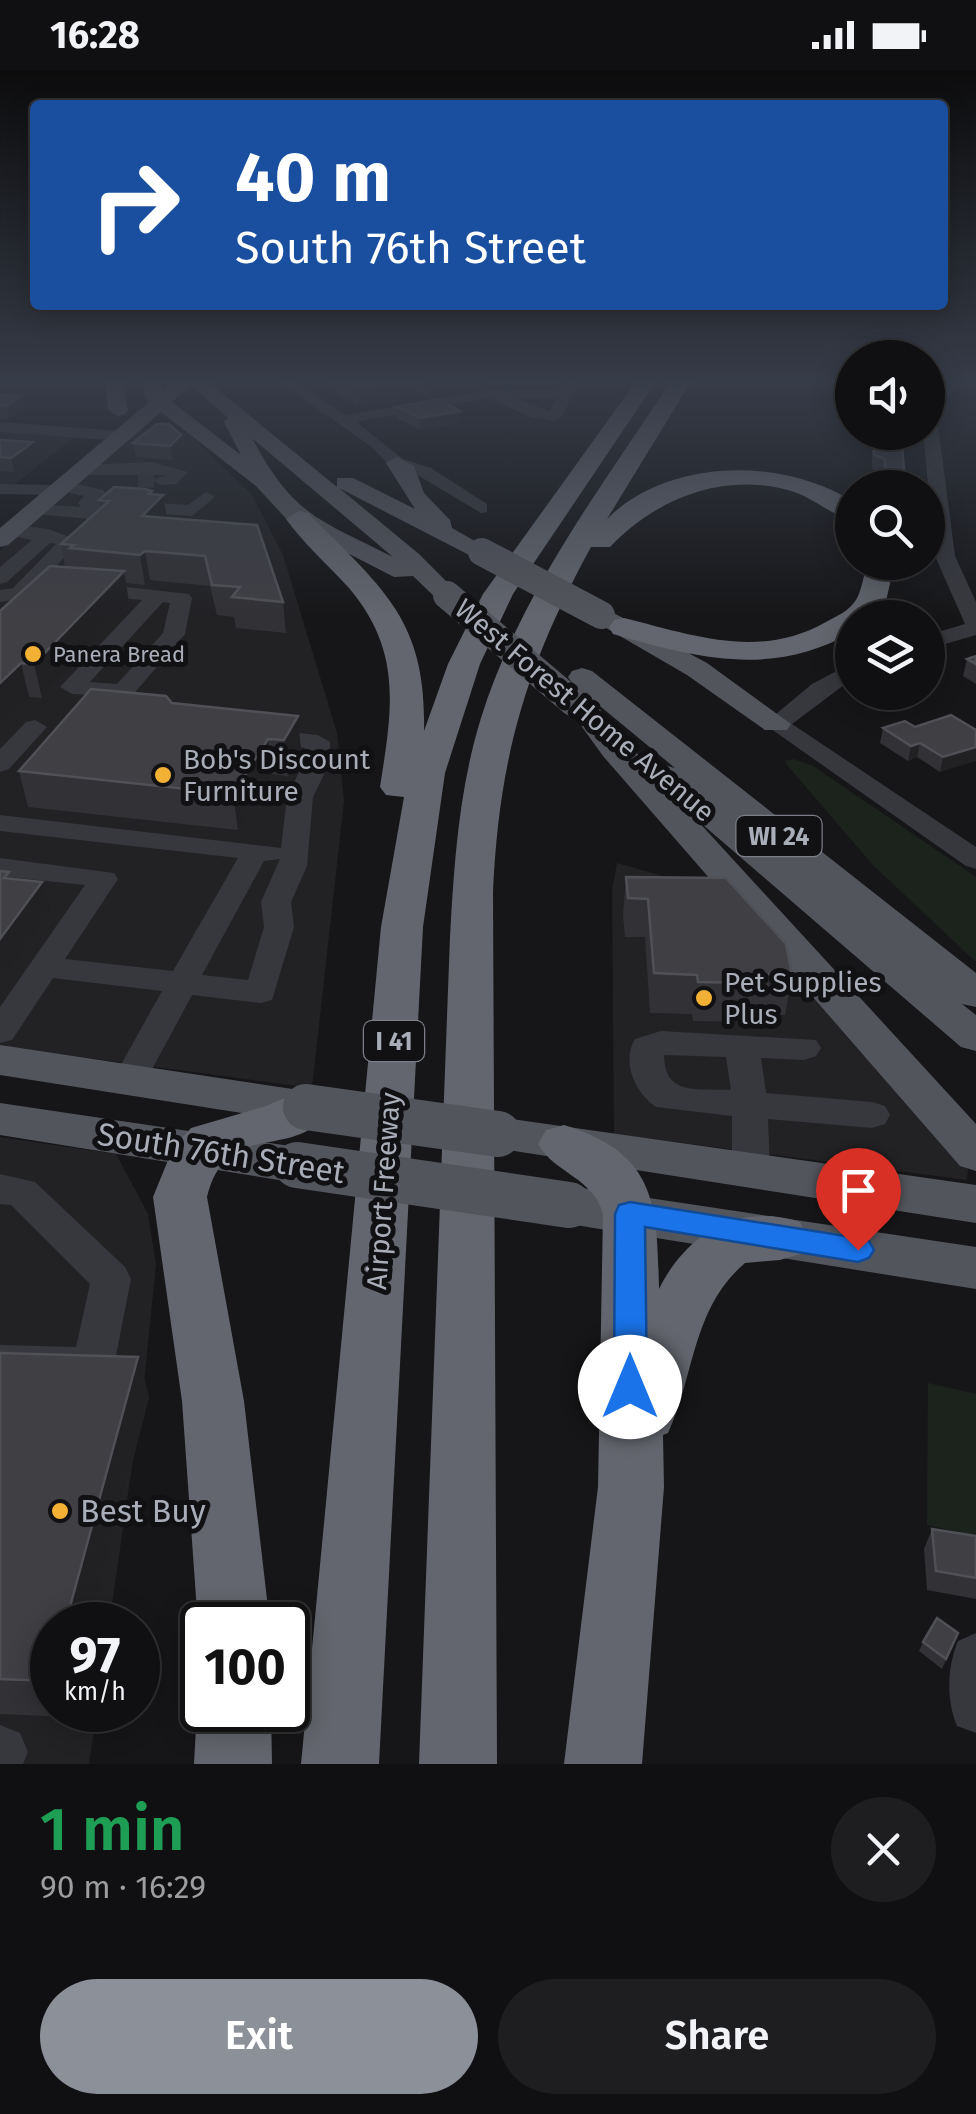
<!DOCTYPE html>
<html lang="en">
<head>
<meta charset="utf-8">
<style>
	body { margin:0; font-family:"Fira Sans",sans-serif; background:#1e1e20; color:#f1f3f6; height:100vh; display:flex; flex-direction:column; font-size:38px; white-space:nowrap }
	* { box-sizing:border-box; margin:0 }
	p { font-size:32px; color:#9c9d9f }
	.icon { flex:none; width:55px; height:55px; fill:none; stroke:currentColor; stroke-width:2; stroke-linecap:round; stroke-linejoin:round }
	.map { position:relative; height:1694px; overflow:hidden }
	.side { display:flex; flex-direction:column; background:#101012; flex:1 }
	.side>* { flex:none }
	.guide { position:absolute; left:30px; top:30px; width:918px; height:210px; border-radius:10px; box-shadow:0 5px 25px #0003,0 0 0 2px #303032; background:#1a4fa0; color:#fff; overflow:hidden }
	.tools { position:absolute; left:835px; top:270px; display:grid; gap:20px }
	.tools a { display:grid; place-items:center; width:110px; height:110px; border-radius:50%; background:#101012; box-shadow:0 5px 25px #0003,0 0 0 2px #303032; font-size:50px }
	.speed { position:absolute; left:30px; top:1532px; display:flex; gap:20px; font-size:50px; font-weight:700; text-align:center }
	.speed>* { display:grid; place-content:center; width:130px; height:130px; border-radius:50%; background:#101012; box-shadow:0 5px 25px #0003,0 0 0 2px #303032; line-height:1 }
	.speed small { font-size:25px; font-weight:400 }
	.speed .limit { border:5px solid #111; border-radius:15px; background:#fff; color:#111 }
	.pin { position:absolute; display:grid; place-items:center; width:85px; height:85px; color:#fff; margin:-102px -42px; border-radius:50% 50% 50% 0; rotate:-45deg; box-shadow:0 0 10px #0007 }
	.pin .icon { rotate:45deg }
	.me { position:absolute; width:110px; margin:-55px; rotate:0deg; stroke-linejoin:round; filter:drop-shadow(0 0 8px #0008) }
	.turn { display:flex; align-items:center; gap:35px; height:210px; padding:0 40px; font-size:45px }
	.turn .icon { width:130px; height:130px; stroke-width:2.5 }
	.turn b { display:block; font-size:70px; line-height:85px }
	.round { display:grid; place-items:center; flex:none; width:105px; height:105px; border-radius:52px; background:#1e1e20 }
	.summary { display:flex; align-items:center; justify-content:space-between; height:170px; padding:0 40px }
	h1 { font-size:60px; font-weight:600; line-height:75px; color:#1e9e55 }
	.button { display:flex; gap:20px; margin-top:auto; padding:20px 40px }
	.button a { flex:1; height:115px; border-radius:60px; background:#8c9099; color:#fff; font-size:40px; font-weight:600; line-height:115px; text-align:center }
	.button a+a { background:#1e1e20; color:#f1f3f6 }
	.status { display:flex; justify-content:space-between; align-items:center; height:70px; padding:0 50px; background:#101012; direction:ltr }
	.status svg { height:28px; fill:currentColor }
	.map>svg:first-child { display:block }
	.built { fill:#222225 }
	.green { fill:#1c231d }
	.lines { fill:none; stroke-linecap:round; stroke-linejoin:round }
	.minor-tunnel { stroke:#333438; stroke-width:16; stroke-dasharray:16 9; stroke-linecap:butt }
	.minor { fill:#37383d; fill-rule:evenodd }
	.major { fill:#53555c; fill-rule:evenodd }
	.highway { fill:#63666e; fill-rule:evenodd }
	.major-bridge-far1 { stroke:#53555c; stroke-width:28 }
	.major-bridge { stroke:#53555c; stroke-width:46 }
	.wall { fill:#323236 }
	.shaded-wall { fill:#212124 }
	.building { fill:#3f3f44; stroke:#4f5156; stroke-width:2.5 }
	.route { fill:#1a73e8; stroke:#114b97; stroke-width:2.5 }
	.poi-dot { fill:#f2b134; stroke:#111113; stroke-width:4 }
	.labels { text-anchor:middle; stroke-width:10; stroke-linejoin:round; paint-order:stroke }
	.far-poi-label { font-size:22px; fill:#a8adb8; stroke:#111113; text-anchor:start }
	.shield { fill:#111113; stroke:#7b7e86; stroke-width:2.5 }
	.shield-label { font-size:25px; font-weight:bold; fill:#a8adb8 }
	.street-label { font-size:28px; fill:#a8adb8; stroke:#111113 }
	.poi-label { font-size:28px; fill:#a8adb8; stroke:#111113; text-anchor:start }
	.near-street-label { font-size:32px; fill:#a8adb8; stroke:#111113 }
	.near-poi-label { font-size:32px; fill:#a8adb8; stroke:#111113; text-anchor:start }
</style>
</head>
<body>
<div class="status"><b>16:28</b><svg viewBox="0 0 49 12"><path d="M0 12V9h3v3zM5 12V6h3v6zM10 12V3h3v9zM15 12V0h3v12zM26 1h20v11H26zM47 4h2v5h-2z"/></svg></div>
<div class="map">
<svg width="976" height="1694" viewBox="0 0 976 1694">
	<rect width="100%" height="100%" fill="#161618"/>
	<!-- built -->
	<path class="built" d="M142,358L188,363L252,425L283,485L337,663L344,731L312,1018L0,976V480Z
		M0,359L72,366L73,368L0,426Z
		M617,793L733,826L968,1099L967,1110L614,1064L612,820Z
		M0,1067L116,1084L148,1144L156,1195L144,1313L109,1555H52V1640H97L89,1694H0Z"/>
	<!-- green -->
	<path class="green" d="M793,689L813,696L976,807V892L873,795L788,696L785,691Z
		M928,1313L976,1324V1466L927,1455Z"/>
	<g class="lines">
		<!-- minor-tunnel -->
		<path class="minor-tunnel" d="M138,409L161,410"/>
		<!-- minor -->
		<path class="minor" d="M276,310H293L345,345L489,320H561L567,310L579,313L562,346L554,351L528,346L489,328L356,352L403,389L431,398L487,434V442L481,443L419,406L391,397L372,377ZM517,329H556L549,341Z
			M954,312L961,316L943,329L936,340L955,486L976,532V565L928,579V565L965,554L935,486L923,362H928V329Z
			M0,352L122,361L130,366L122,371L0,362Z
			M152,392L188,402L177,414L161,415L152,410L166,405H82L73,400L82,395Z
			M63,411L103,420L106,424L102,429L188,435L206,422L215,427L192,446L107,440L110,444L101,450L36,444L27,439L36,434L81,437L78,433L84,426L66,422L58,425L0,424V414L55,415Z
			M11,454L48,459L80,471L40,513L62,510L189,524L192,528L185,564L131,627L72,624L60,617L142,530L62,522L0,532V520L13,518L56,474L50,473L7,512L0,514V497L32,470L4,464V456ZM163,532L170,533L163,563L117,614L90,612Z
			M852,593V609L792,654L976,777V799L966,796L764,654L812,614Z
			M35,650L47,657L9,699L0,702V679L26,652Z
			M260,659L318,665L330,672V692L313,727L307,796L291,832L294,857L272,930L261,933L192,925L142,1018L130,1021L118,1018L113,1009L162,921L53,908L12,970L0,973V937L85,815L0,806V788L114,803L118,809L65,889L173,901L238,788L0,761V745L281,778L287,727L304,692L305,678L251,671L248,666ZM280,789L261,832L264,857L248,910L202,905L264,791Z
			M661,961L816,970L821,978L816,986L804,990L761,988L766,1023L872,1032L885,1036L890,1045L885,1054L872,1058L768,1049L770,1101L764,1111L751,1115L738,1111L732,1101V1046L656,1037C635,1022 621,992 635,969ZM664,985L726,987L731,1020C697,1018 665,1027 664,985Z
			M0,1104L35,1112L125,1197L131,1209L114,1296L108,1309L93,1315L0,1313V1275L76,1277L90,1214L11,1135L0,1134Z
			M976,1563V1663L957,1656C946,1629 947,1598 958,1571Z
			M0,1655L20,1663L28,1682L23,1694H0Z"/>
		<!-- major -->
		<path class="major" d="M105,310H123L128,340L125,344L118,346L108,340Z
			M148,310H164L162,321L175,310H206L337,417V408H353L415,439L386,393L397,387L414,396L424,423L450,450L452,458L494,482L491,487H473L339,418L419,484L460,525L447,533L438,530L413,506L394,507L291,454L256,416L161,342L8,475L0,477V458L149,332L143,323ZM191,315L228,348L224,352L241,385L172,332ZM252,368L393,487C318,449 294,446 252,368Z
			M610,541L707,593L791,654L787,660H765L687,605L601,555L597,549L601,543Z
			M582,598L592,601L976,903V937L962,934L976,945V981L961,977L695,748L976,1054V1101L960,1096L603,686L572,643L576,637H598L651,700L664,695L675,698L572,613L568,607L572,601Z
			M0,975L306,1021L322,1026L328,1037L322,1048L306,1053L0,1005Z
			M0,1033L297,1077L313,1082L320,1095L313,1108L297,1113L0,1065Z
			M498,1047L976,1115V1153L482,1076L475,1064L482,1052Z
			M569,1116L976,1177V1219L569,1154L552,1148L545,1135L552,1122Z"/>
		<!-- highway -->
		<path class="highway" d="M637,310H657L513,524L480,594L445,703L423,857L379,1694H301L381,857L404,727L386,725L380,717C392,640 403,582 349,518C328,495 304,474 286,449L299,441L308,443C382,518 427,549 424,661L448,594L483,524Z
			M672,310H692L607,449C668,388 782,387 852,431V450C830,445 812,426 788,420C721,402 656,429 610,477H591C526,596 499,687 493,822L497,1694H419L450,867C454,793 459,719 481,648C520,524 601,417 672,310Z
			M867,492H895L886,531L873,548H852V562C773,608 696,588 613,564L609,557L613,550L624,548C693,565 759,590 826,552C837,546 849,541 856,530C862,520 864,504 867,492Z
			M306,1019L324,1024L331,1037C298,1095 227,1045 207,1127L244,1331L270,1555H202V1565L198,1555L182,1331L153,1127L173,1078L191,1058L266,1036Z
			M564,1055C657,1084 657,1134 659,1219C686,1164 739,1132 800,1152L808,1168L800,1184L780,1190L745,1193C692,1238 695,1304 668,1363L663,1365L664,1417L642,1694H564L598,1417L603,1144C593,1107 555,1104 538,1074L546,1060Z
			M202,1626V1640H271L272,1694H194L197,1640Z"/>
		<!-- major-bridge-far1 -->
		<path class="major-bridge-far1" d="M482,482L601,545
			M447,525L573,632"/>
		<!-- major-bridge -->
		<path class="major-bridge" d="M306,1037L498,1064
			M297,1095L569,1135"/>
	</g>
	<!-- wall -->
	<path class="wall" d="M328,310H393L399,332L359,337L329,318Z
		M397,310H559L556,316H488L427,327Z
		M824,310H852V349H841L838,322L822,321Z
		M0,325L20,326L23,339L9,349H0Z
		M396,337L460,353L420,360L397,348Z
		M157,354L183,379L172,390L136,387L133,373Z
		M865,362H901L905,412L904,418H882V403L872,399V375H865Z
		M0,370L33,372L36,386L14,402L0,401Z
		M152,421L167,448L283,532L286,563L236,558L234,547L217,545L210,516L150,510L145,515L126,513L129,532L42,628L29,627L0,541L65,497L61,474L100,439L99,430Z
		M976,586V614L963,606L967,589Z
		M298,646L301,681L288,706L272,704L238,760L28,737L19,701Z
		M915,657L976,660L940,702L917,687L908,691L880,673L883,658Z
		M626,807L792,905L785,945L745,943L744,952L693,951L692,944L650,943L645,867H625L623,845Z
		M0,1283L138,1287L149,1327L90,1555H52V1640H68L67,1647L0,1644Z
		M932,1459L976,1466V1529L927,1520L924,1479Z
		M958,1563L942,1599L919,1581L923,1572Z"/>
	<!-- shaded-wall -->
	<path class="shaded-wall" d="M426,310H488V316L427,327Z
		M398,313L399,332L359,337L358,318Z
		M20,326L23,339L9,349L6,336Z
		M460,341V353L420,360V348Z
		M181,365L183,379L172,390L170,376Z
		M33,372L36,386L14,402L11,388Z
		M152,421L154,434L163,425L168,453L142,446L149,424Z
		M145,481L150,510L145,515L140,485Z
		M124,501L129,532L42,628L34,594Z
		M21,593L29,627L0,656V613Z
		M298,646L301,681L288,706L284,670Z
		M268,669L272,704L238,760L233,724Z
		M920,673L917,687L908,691L911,676Z
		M976,677V691L940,702L943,687Z
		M42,812L50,841L0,911V869Z
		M138,1287L149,1327L90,1555H65Z"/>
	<!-- building -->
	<path class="building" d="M344,310H393L398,313L358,318Z
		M824,310H852V340L842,339L840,313L823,312Z
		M0,325L20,326L6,336H0Z
		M439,329L460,341L420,348L396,337Z
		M157,354H169L181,365L170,376L133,373Z
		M874,362H901L905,412L885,410V389L874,385Z
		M0,370L33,372L11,388L0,387Z
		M114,417L145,419L152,421L149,424L163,425L142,446L257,455L283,532L232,527L240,517L212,515L205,486L145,481L140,485L70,478L74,475L61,474L109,431L99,430Z
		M50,496L124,501L34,594L21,593L0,613V541Z
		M976,586V594L967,589Z
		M91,619L166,626L172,633L298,646L284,670L268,669L233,724L19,701Z
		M951,645L976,660V677L943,687L920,673L911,676L883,658L905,651L915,657Z
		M0,801L9,802L4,808L42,812L0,869Z
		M626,807L726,808L786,874L792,905L749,904L750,913L698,912L697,905L654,903L648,829L628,828Z
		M0,1283L138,1287L65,1555H52V1601L50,1611L0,1609Z
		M932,1459L976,1466V1508L936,1501Z
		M937,1548L958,1563L946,1589L923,1572Z"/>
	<!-- sky -->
	<linearGradient id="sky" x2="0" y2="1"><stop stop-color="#0c0c0d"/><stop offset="0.57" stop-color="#363c48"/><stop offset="1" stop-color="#363c48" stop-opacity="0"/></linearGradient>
	<rect width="976" height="547" fill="url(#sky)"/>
	<!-- route -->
	<path class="route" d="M630,1132L858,1168L869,1171L874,1180L869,1188L858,1192L645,1157L647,1317L642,1327L630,1332L619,1327L614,1317L615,1144L619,1135Z"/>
	<!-- markers -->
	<g class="poi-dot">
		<circle cx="33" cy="584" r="10"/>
		<circle cx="163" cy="705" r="10"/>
		<circle cx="704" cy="928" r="10"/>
		<circle cx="60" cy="1441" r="10"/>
	</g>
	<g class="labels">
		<!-- far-poi labels -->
		<g class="far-poi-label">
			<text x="53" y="592">Panera Bread</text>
		</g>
		<!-- shield labels -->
		<g class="shield">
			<rect x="736.5" y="746" width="85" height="40" rx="8"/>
			<rect x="364" y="951" width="60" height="40" rx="8"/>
		</g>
		<g class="shield-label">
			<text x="779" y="775">WI 24</text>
			<text x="394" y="980">I 41</text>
		</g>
		<!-- street labels -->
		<g class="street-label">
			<text transform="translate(585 640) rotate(40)" y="10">West Forest Home Avenue</text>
			<text transform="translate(383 1121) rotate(-86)" y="10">Airport Freeway</text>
		</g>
		<!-- poi labels -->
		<g class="poi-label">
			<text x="183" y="699">Bob's Discount<tspan x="183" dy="32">Furniture</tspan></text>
			<text x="724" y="922">Pet Supplies<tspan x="724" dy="32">Plus</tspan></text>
		</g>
		<!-- near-street labels -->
		<g class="near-street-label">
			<text transform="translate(221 1083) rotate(9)" y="11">South 76th Street</text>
		</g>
		<!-- near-poi labels -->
		<g class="near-poi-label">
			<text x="80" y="1452">Best Buy</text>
		</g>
	</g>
</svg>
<div class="tools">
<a><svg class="icon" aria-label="sound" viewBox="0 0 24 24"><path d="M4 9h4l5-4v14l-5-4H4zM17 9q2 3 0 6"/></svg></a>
<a><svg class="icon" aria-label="search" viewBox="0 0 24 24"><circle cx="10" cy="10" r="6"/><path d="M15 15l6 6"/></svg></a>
<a><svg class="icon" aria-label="layers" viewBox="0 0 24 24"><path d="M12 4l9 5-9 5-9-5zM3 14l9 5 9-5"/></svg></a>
</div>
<div class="speed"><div>97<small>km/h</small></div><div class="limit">100</div></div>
<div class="pin" style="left:858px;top:1180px;background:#d93025"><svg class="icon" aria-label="arrive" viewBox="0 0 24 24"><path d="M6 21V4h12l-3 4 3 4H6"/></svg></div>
<svg class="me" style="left:630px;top:1317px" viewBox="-20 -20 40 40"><circle r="19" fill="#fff"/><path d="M0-13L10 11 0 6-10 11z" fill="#1a73e8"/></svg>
<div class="guide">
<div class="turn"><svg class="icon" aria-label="right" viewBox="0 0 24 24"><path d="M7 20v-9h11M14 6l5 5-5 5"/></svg><div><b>40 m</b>South 76th Street</div></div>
</div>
</div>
<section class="side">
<div class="summary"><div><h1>1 min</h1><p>90 m · 16:29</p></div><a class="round"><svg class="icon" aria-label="close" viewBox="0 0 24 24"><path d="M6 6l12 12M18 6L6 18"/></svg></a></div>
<div class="button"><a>Exit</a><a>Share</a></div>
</section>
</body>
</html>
